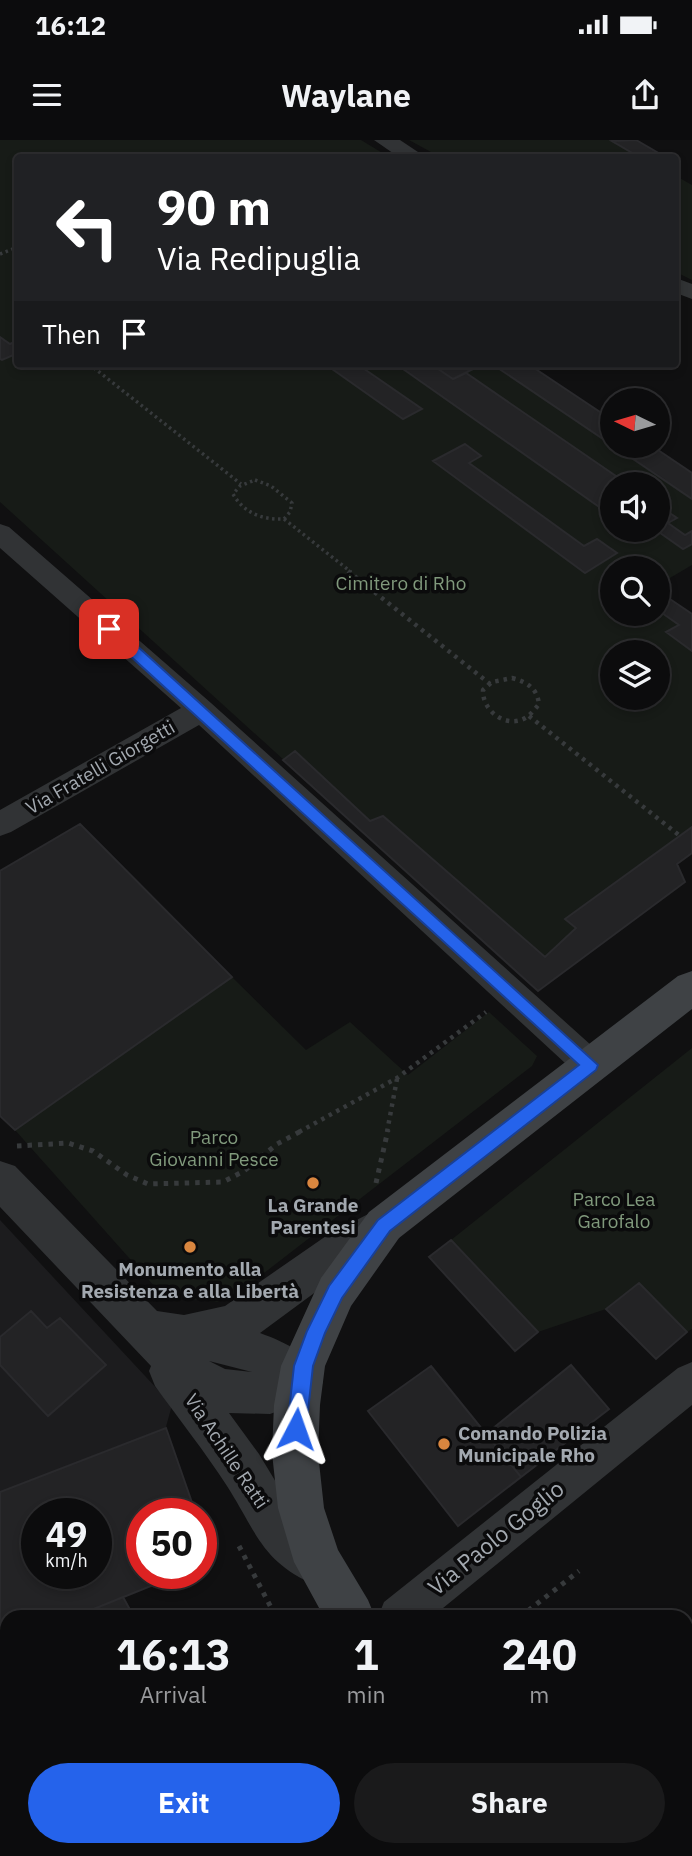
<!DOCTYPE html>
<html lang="en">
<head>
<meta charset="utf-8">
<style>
	body { margin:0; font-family:"IBM Plex Sans",sans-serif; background:#1a1a1b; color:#f1f3f6; height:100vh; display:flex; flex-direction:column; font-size:26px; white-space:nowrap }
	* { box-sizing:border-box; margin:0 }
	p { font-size:23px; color:#9a9b9d }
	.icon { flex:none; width:38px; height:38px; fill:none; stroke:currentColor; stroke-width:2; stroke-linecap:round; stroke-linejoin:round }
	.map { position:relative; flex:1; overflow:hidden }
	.sheet { position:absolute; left:0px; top:1470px; width:693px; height:247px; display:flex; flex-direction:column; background:#0c0c0d; border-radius:21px 21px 0 0; box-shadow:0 4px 10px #0003,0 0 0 2px #2c2c2e }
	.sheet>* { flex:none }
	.banner { position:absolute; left:14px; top:14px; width:665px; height:214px; border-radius:7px; box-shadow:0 4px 10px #0003,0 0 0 2px #2c2c2e; background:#202124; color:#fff; overflow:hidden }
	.needle { width:46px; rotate:275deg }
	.controls { position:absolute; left:600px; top:248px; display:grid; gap:14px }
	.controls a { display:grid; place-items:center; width:70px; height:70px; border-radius:50%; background:#0c0c0d; box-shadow:0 4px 10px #0003,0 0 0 2px #2c2c2e; font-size:35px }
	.speed { position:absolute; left:21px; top:1358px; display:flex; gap:14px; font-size:35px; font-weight:700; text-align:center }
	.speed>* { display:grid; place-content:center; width:91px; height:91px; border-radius:50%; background:#0c0c0d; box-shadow:0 4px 10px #0003,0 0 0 2px #2c2c2e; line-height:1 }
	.speed small { font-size:18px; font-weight:400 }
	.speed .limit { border:10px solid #d22; background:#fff; color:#111 }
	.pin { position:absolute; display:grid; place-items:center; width:60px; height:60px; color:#fff; margin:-30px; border-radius:14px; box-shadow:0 4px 10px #0006 }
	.me { position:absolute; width:77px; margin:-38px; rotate:4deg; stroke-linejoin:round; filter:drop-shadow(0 0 5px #0008) }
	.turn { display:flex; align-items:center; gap:24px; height:147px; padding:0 28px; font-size:32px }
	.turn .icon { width:91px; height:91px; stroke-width:2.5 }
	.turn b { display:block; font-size:49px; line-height:60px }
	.then { display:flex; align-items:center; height:66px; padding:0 28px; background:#0003; gap:14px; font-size:26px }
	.eta { display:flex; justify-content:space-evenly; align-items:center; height:119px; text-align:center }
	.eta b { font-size:42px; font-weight:700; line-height:49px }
	.primary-button { display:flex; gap:14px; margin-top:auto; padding:14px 28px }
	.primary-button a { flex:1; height:80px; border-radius:42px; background:#2563eb; color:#fff; font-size:28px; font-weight:700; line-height:80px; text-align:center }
	.primary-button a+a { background:#1a1a1b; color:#f1f3f6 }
	.status { display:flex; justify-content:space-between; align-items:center; height:49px; padding:0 35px; background:#0c0c0d; direction:ltr }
	.status svg { height:19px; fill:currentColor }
	header { display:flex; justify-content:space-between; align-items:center; height:91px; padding:0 28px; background:#0c0c0d; font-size:32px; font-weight:700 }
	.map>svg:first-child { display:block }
	.built { fill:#1c1c1e; fill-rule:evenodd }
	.green { fill:#171b17; fill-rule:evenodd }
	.building { fill:#232325; stroke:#2a2a2d; stroke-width:2; fill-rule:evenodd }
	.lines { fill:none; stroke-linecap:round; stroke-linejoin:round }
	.path-far2 { stroke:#373a3c; stroke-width:3.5; stroke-dasharray:2.5 3.5; stroke-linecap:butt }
	.path-far1 { stroke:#373a3c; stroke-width:4.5; stroke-dasharray:3.5 5; stroke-linecap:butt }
	.path { stroke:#373a3c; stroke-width:5; stroke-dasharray:4.5 6; stroke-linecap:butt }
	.minor { fill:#313335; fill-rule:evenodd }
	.tertiary { fill:#313335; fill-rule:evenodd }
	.secondary { fill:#3f4245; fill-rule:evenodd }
	.route { fill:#2563eb; stroke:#184099; stroke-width:2 }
	.poi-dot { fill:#d9863f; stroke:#0b0b0c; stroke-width:2.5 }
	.labels { text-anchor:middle; stroke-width:7; stroke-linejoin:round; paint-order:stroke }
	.park-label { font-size:19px; fill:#80997c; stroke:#0b0b0c }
	.street-label { font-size:19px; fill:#a3a9b0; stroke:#0b0b0c }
	.poi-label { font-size:19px; font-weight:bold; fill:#a3a9b0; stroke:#0b0b0c }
	.near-street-label { font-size:23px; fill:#a3a9b0; stroke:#0b0b0c }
</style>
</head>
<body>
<div class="status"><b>16:12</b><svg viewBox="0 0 49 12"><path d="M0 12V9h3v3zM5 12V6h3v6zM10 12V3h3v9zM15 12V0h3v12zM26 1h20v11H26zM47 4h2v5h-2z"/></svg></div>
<header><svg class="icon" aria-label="menu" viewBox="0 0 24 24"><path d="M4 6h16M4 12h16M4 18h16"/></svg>Waylane<svg class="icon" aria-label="share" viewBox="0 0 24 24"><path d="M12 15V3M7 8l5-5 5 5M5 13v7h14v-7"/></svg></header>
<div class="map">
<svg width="692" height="1716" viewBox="0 0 692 1716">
	<rect width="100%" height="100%" fill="#101011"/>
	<!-- built -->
	<path class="built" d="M0,1080L172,1265L142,1374V1433H183L124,1457L134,1477H7V1606L0,1608ZM37,1374H96V1433H37Z"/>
	<!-- green -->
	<path class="green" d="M0,0H361L389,17L18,18V224H431L453,239L483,224H528L612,280V306H652L692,333V425L658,445V429H612V474H658V451L692,474V713L677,724L685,742L538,851L0,362ZM612,345H658V390H612ZM612,513H658V558H612Z
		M409,0H610L641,17H440Z
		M676,36L692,45V140L676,132Z
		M232,837L306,910L350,882L408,935L489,872L537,916L532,926L233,1157L217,1162L163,1156L15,990Z
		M692,908V1189L687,1192L639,1143L606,1169L538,1192L451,1100Z
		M108,1710H409L412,1716H105Z"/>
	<!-- building -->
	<path class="building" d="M636,0L667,18H641L612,1Z
		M0,197L10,204L18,200V213L2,220L0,219Z
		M325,224H357L422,269L403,279Z
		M396,224H431L453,239L466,233L629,345H612V376Z
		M431,224H483L453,239Z
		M492,224H528L612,280V305Z
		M465,304L481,316L469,323L584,406L597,399L617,413L585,433L433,321Z
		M614,306H652L692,333V359Z
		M658,365L677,378L668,383L685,395L692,391V404L683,409L656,390Z
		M658,451L692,474V511L666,492L679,485L662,473L658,474Z
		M295,611L370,681L383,676L545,817L576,788L565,779L692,687V713L677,724L685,742L538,851L283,620Z
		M80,684L232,837L15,990L0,976V731Z
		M451,1100L538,1192L515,1211L429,1117Z
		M639,1143L687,1192L656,1219L606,1169Z
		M31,1171L47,1188L60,1178L106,1225L48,1276L0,1225V1197Z
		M571,1225L609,1269L521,1337L486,1294Z
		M431,1226L521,1337L458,1386L368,1271Z
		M166,1288L196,1374H142V1433H183L74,1477H7V1504L0,1507V1352ZM37,1374H96V1433H37Z
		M201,1390L212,1421L201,1426Z
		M123,1457L134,1477H74Z
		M7,1504V1606L0,1608V1507Z"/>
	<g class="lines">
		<!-- path-far2 -->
		<path class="path-far2" d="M0,114L18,107
			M89,224L241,344
			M255,340L271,346L292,363L290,372L284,379C262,380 244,373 233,354L240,346Z
			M284,379L351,432"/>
		<!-- path-far1 -->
		<path class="path-far1" d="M348,431L490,544
			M512,538C527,542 537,548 539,564C536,568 531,574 527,577C507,590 482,571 483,550L492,542Z
			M529,576L680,696
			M299,992L397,938L486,872
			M387,992L397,939"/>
		<!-- path -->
		<path class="path" d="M17,1006L68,1003L93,1011L127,1035L148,1044L223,1042L244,1031L277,1004L303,990
			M376,1043L388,990
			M239,1406L276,1477
			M520,1477L579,1431
			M331,1710L334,1716
			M404,1710L407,1716
			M608,1710L613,1716"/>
		<!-- minor -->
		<path class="minor" d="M374,0H400L427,18H400Z
			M676,138L692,144V159L676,153Z
			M0,384L9,387L211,563L602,915L607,925L602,935L590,939L578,935L199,585L11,692L0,696V670L181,568L0,408Z
			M692,1222V1265L432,1477H378L384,1462L678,1228Z"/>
		<!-- tertiary -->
		<path class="tertiary" d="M0,1021L15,1026L157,1171L184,1175L225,1166L329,1094L384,1066L399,1072L405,1085L399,1098L340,1134L260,1193C287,1203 311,1214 323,1242L317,1257L270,1274L229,1273L259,1314L294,1372L311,1389L335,1405L342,1422L335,1439L318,1446C262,1423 257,1393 227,1346C205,1312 179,1279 155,1246L149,1231L151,1226L0,1067ZM209,1221L252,1232L225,1229Z"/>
		<!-- secondary -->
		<path class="secondary" d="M692,831V869L399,1098L351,1166L325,1226L320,1265L318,1313L324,1368L338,1410L368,1460L375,1477H324L294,1422L278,1368L272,1313L274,1265L281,1226L321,1138L369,1072L678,836Z
			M476,1710H530L532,1716H478Z"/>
	</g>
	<!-- route -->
	<path class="route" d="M109,484L114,485L598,925L596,930L390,1091L342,1158L325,1193L313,1226L306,1289L303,1296L296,1298L290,1296L287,1289L294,1226L307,1191L329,1146L378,1080L579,925L104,492L102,489Z"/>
	<!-- markers -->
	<g class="poi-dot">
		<circle cx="313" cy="1043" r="7"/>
		<circle cx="190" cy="1107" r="7"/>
		<circle cx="444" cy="1304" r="7"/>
	</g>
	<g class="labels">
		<!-- park labels -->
		<g class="park-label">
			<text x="401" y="450">Cimitero di Rho</text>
			<text x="214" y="1004">Parco<tspan x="214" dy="22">Giovanni Pesce</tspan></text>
			<text x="614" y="1066">Parco Lea<tspan x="614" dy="22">Garofalo</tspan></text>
		</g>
		<!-- street labels -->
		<g class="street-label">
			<text transform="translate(100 627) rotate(-30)" y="7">Via Fratelli Giorgetti</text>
			<text transform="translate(227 1311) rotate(56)" y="7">Via Achille Ratti</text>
		</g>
		<!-- poi labels -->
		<g class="poi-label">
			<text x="313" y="1072">La Grande<tspan x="313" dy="22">Parentesi</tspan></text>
			<text x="190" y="1136">Monumento alla<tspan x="190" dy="22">Resistenza e alla Libertà</tspan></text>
			<text x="458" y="1300" text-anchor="start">Comando Polizia<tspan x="458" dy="22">Municipale Rho</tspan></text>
		</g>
		<!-- near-street labels -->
		<g class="near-street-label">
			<text transform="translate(496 1398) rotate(-39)" y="8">Via Paolo Goglio</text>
		</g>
	</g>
</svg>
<div class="controls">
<a><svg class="needle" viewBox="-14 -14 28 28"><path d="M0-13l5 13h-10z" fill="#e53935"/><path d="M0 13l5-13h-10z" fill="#9a9b9d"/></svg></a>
<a><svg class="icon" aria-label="sound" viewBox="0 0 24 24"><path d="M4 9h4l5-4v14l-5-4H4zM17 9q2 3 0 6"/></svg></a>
<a><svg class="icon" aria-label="search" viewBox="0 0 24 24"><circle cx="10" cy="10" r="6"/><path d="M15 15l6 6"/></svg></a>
<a><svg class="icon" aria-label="layers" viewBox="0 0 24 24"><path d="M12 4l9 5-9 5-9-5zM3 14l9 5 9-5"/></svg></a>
</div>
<div class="speed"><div>49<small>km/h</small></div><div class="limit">50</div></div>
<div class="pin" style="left:109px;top:489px;background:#d93025"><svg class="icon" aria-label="arrive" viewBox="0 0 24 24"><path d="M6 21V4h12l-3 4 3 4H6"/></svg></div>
<svg class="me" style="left:296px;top:1289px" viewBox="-20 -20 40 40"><path d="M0-17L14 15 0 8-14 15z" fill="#2563eb" stroke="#fff" stroke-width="4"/></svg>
<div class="banner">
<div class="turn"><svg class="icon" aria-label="left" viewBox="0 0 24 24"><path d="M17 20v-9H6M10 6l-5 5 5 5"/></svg><div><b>90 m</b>Via Redipuglia</div></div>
<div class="then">Then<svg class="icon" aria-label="arrive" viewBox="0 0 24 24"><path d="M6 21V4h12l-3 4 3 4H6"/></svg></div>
</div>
<section class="sheet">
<div class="eta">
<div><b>16:13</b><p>Arrival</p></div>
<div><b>1</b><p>min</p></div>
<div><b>240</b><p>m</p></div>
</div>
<div class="primary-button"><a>Exit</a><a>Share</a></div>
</section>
</div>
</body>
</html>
